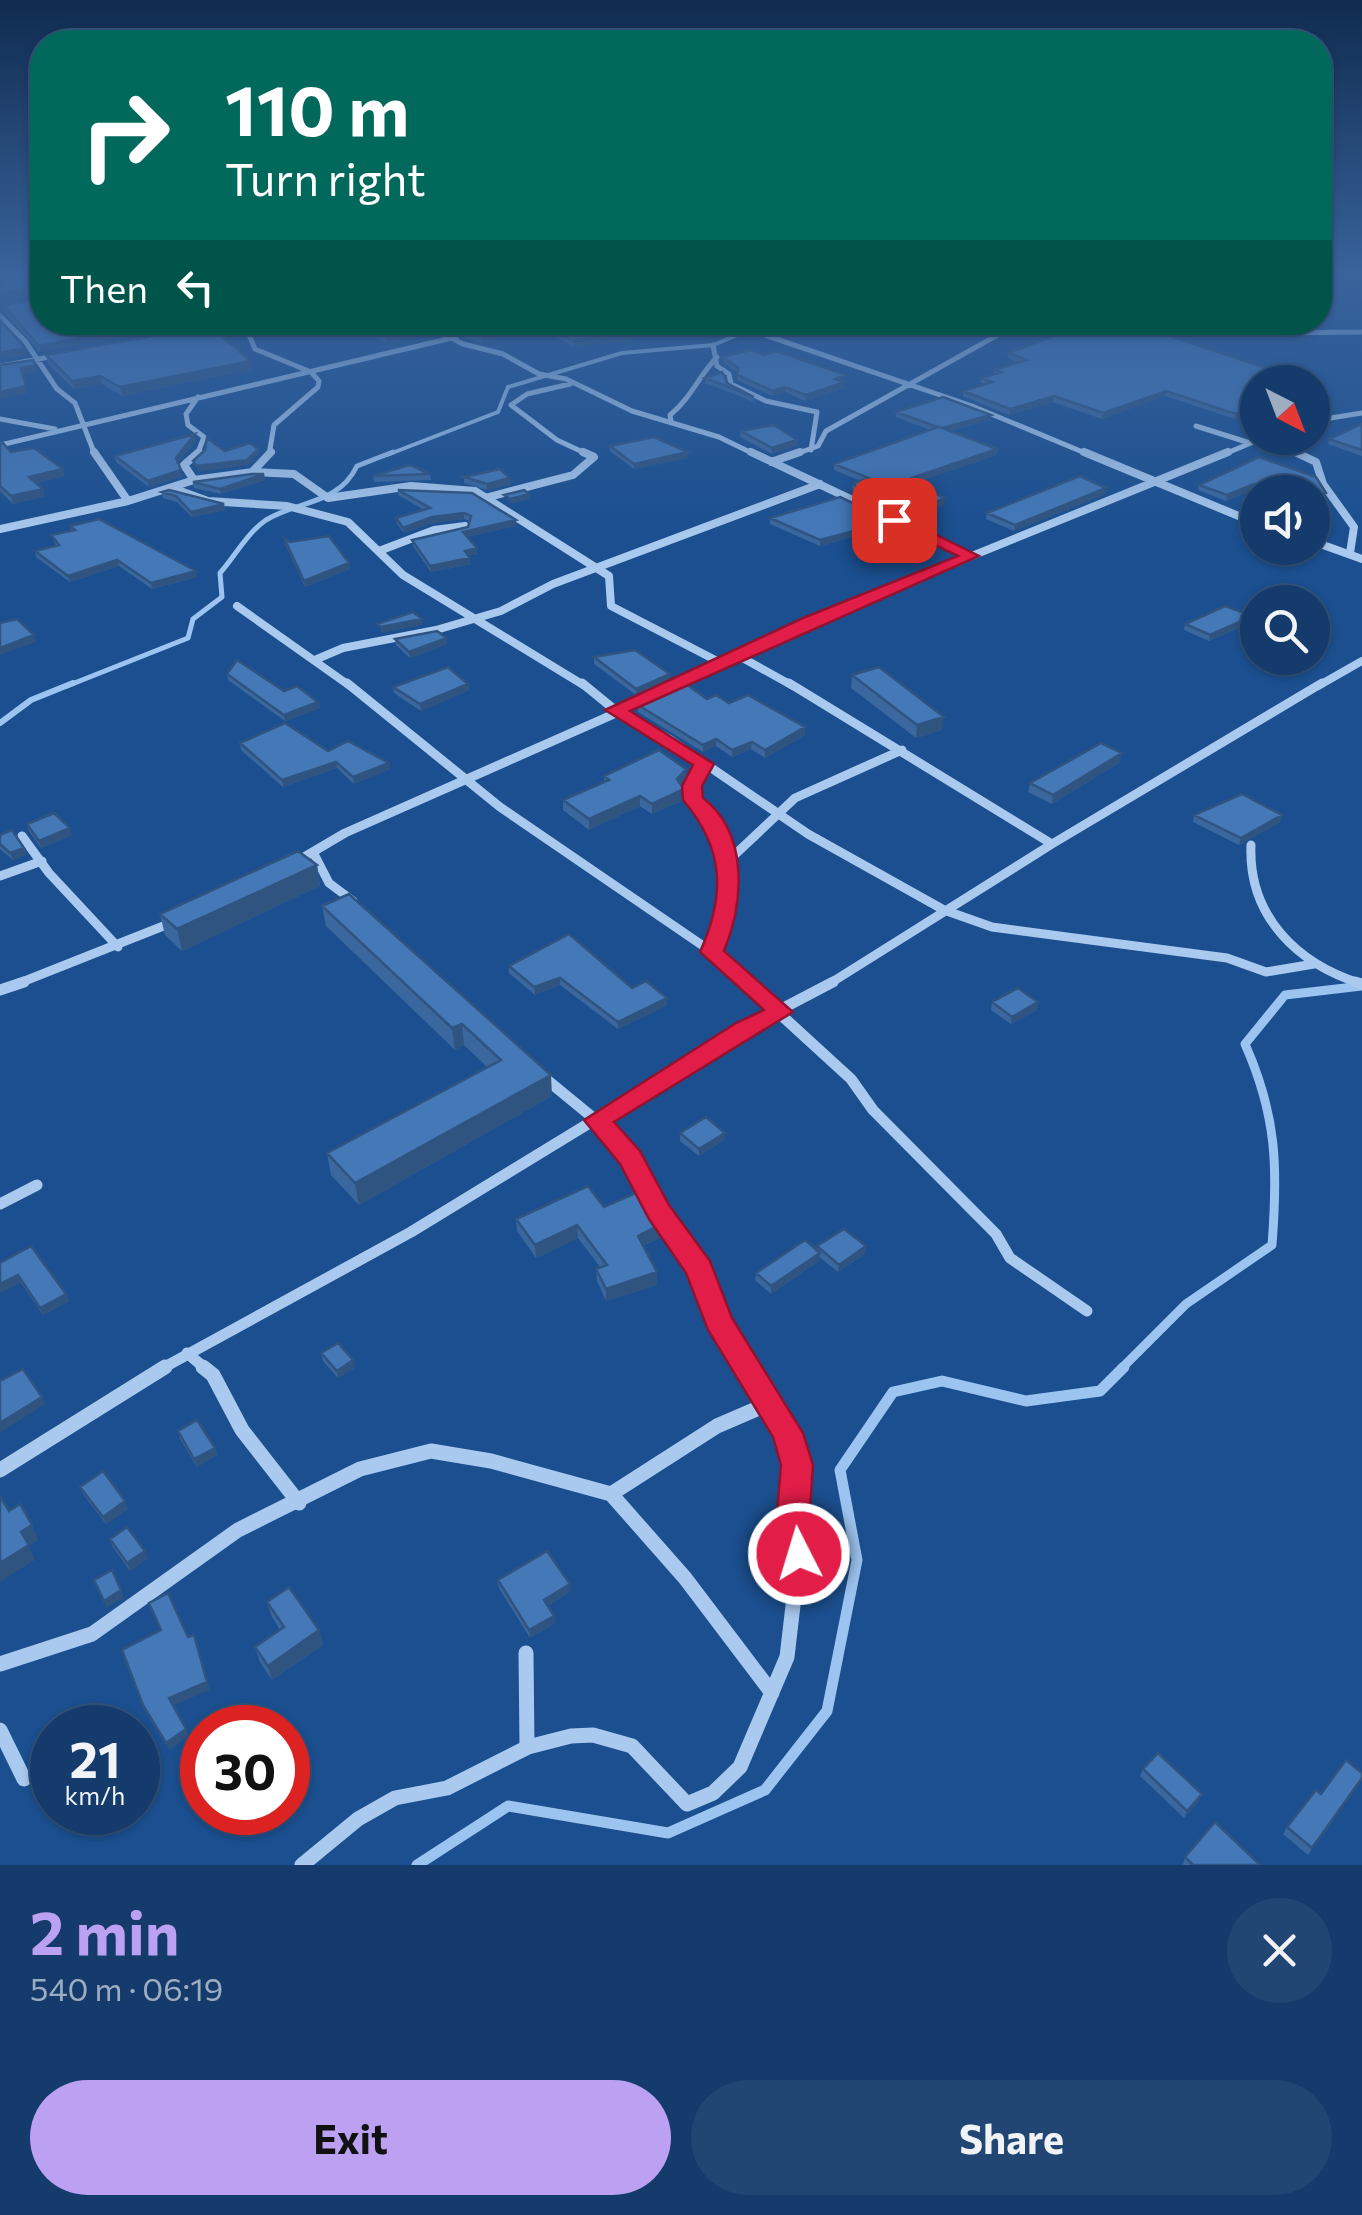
<!DOCTYPE html>
<html lang="en">
<head>
<meta charset="utf-8">
<style>
	body { margin:0; font-family:Commissioner,sans-serif; background:#214673; color:#f1f3f6; height:100vh; display:flex; flex-direction:column; font-size:38px; white-space:nowrap }
	* { box-sizing:border-box; margin:0 }
	p { font-size:32px; color:#9dadc1 }
	.icon { flex:none; width:55px; height:55px; fill:none; stroke:currentColor; stroke-width:2; stroke-linecap:round; stroke-linejoin:round }
	.map { position:relative; height:1865px; overflow:hidden }
	.side { display:flex; flex-direction:column; background:#143b6b; flex:1 }
	.side>* { flex:none }
	.hud { position:absolute; left:30px; top:30px; width:1302px; height:305px; border-radius:40px; box-shadow:0 2px 8px #0004,0 0 0 2px #33557e; background:#00695c; color:#fff; overflow:hidden }
	.needle { width:65px; rotate:138deg }
	.buttons { position:absolute; left:1240px; top:365px; display:grid; gap:20px }
	.buttons a { display:grid; place-items:center; width:90px; height:90px; border-radius:50%; background:#143b6b; box-shadow:0 2px 8px #0004,0 0 0 2px #33557e; font-size:50px }
	.speed { position:absolute; left:30px; top:1705px; display:flex; gap:20px; font-size:50px; font-weight:700; text-align:center }
	.speed>* { display:grid; place-content:center; width:130px; height:130px; border-radius:50%; background:#143b6b; box-shadow:0 2px 8px #0004,0 0 0 2px #33557e; line-height:1 }
	.speed small { font-size:25px; font-weight:400 }
	.speed .limit { border:15px solid #d22; background:#fff; color:#111 }
	.pin { position:absolute; display:grid; place-items:center; width:85px; height:85px; color:#fff; margin:-42px; border-radius:20px; box-shadow:0 5px 15px #0006 }
	.me { position:absolute; width:110px; margin:-55px; rotate:355deg; stroke-linejoin:round; filter:drop-shadow(0 0 8px #0008) }
	.turn { display:flex; align-items:center; gap:35px; height:210px; padding:0 30px; font-size:45px }
	.turn .icon { width:130px; height:130px; stroke-width:2.5 }
	.turn b { display:block; font-size:70px; line-height:85px }
	.then { display:flex; align-items:center; height:95px; padding:0 30px; background:#0003; gap:20px; font-size:38px }
	.round { display:grid; place-items:center; flex:none; width:105px; height:105px; border-radius:52px; background:#214673 }
	.overview { display:flex; align-items:center; justify-content:space-between; height:170px; padding:0 30px }
	h1 { font-size:60px; font-weight:700; line-height:75px; color:#bca0f2 }
	.action { display:flex; gap:20px; margin-top:auto; padding:20px 30px }
	.action a { flex:1; height:115px; border-radius:60px; background:#bca0f2; color:#111; font-size:40px; font-weight:700; line-height:115px; text-align:center }
	.action a+a { background:#214673; color:#f1f3f6 }
	.map>svg:first-child { display:block }
	.lines { fill:none; stroke-linecap:round; stroke-linejoin:round }
	.stream-far4 { stroke:#9cc4f0; stroke-width:4 }
	.stream-far3 { stroke:#9cc4f0; stroke-width:5 }
	.stream-far2 { stroke:#9cc4f0; stroke-width:6 }
	.stream-far1 { stroke:#9cc4f0; stroke-width:9 }
	.stream { stroke:#9cc4f0; stroke-width:11 }
	.minor-far4 { stroke:#a9c9ee; stroke-width:5 }
	.minor-far3 { stroke:#a9c9ee; stroke-width:8 }
	.minor-far2 { stroke:#a9c9ee; stroke-width:9 }
	.minor-far1 { stroke:#a9c9ee; stroke-width:11 }
	.minor { stroke:#a9c9ee; stroke-width:15 }
	.wall { fill:#3a679d }
	.shaded-wall { fill:#305480 }
	.building { fill:#4478b7; stroke:#305480; stroke-width:2.5 }
	.route { fill:#e11d48; stroke:#92132f; stroke-width:2.5 }
</style>
</head>
<body>
<div class="map">
<svg width="1362" height="1865" viewBox="0 0 1362 1865">
	<rect width="100%" height="100%" fill="#1b4f8f"/>
	<g class="lines">
		<!-- stream-far4 -->
		<path class="stream-far4" d="M387,455L498,412L508,387L622,353L713,345L769,322"/>
		<!-- stream-far3 -->
		<path class="stream-far3" d="M67,686L188,638L193,619L222,597L220,573C235,556 247,533 266,520C299,500 338,505 357,466L393,452"/>
		<!-- stream-far2 -->
		<path class="stream-far2" d="M0,723L31,700L73,683"/>
		<!-- stream-far1 -->
		<path class="stream-far1" d="M1121,1369L1186,1304L1272,1245C1278,1168 1277,1116 1245,1044L1285,995L1362,986"/>
		<!-- stream -->
		<path class="stream" d="M417,1865L508,1806L668,1833L765,1790L827,1711L857,1560L840,1470L893,1392L942,1381L1026,1401L1100,1391L1124,1367"/>
		<!-- minor-far4 -->
		<path class="minor-far4" d="M0,316L25,341L57,389L75,403L95,455
			M252,322L246,328L255,349L311,372L319,381L318,387L274,425L269,455
			M421,322L463,344L503,354L539,374L566,379L632,411L719,437L756,455
			M727,322L972,406L1090,455
			M882,322L1110,335L1362,332
			M200,332L243,322
			M713,345L717,366L729,374L731,384L766,401L817,412L811,450
			M0,366L55,356
			M570,384L527,394L511,405L557,440L589,455
			M0,419L55,429
			M671,421L670,415C691,398 698,377 717,357
			M1312,421L1362,413
			M1196,426L1250,443
			M1266,438L1301,455
			M0,445L456,337
			M197,455L204,437L188,425L186,414L198,397
			M793,455L818,446L826,431L1021,322
			M1222,455L1263,438"/>
		<!-- minor-far3 -->
		<path class="minor-far3" d="M94,452L128,501
			M751,452L971,556
			M1084,452L1258,524
			M1295,452L1316,462L1323,484L1354,527L1350,553
			M771,462L800,452
			M253,471L271,452
			M194,480L184,465L199,452
			M172,488L208,501L287,506L348,522L403,575L585,686
			M485,498L573,475L594,457L583,452
			M0,529L128,501L194,480L253,472L294,474L328,498L411,486L475,491L609,576L611,606L723,664
			M1312,541L1362,559
			M379,551L434,530L465,526
			M237,606L350,686
			M739,656L793,686
			M317,659L343,648L436,630L501,611L553,584L820,484
			M679,686L809,622L1228,452
			M1318,686L1362,661"/>
		<!-- minor-far2 -->
		<path class="minor-far2" d="M347,683L500,807L712,952L747,984
			M582,683L615,710L669,739L808,834L944,910L992,927L1227,958L1266,972L1314,964
			M789,683L1052,844
			M704,764C699,774 687,788 693,800C698,811 712,819 717,830C736,869 726,914 712,952
			M22,836L49,873L118,947
			M1251,845C1248,916 1297,964 1362,984
			M313,852L329,883L353,901
			M294,863L345,833L684,683
			M726,863L795,798L902,750
			M0,876L42,861
			M17,984L176,921
			M829,984L1052,844L1322,683"/>
		<!-- minor-far1 -->
		<path class="minor-far1" d="M745,982L851,1079L873,1110L996,1234L1010,1258L1087,1311
			M1355,982L1362,984
			M0,990L24,982
			M541,1075L597,1121L631,1158L658,1212L699,1269L718,1321L748,1369
			M0,1204L37,1185
			M187,1353L206,1369
			M161,1369L411,1232L745,1028L833,982"/>
		<!-- minor -->
		<path class="minor" d="M203,1367L213,1375L242,1430L299,1503
			M0,1470L165,1367
			M611,1494L685,1578L772,1693
			M526,1653L527,1746
			M0,1664L92,1634L238,1530L360,1469L431,1451L491,1461L611,1494L717,1426L768,1404
			M0,1730L24,1779
			M302,1865L358,1819L395,1798L447,1788L528,1747L571,1736L593,1735L632,1746L687,1804L713,1793L740,1767L787,1657L799,1554L792,1524L797,1465L788,1433L747,1367"/>
	</g>
	<!-- wall -->
	<path class="wall" d="M3,305L42,322H195L40,352L4,312Z
		M422,322L430,328L431,334L386,342L340,323Z
		M434,322H475L449,330Z
		M496,322H692L625,342L573,346L538,328L481,342L465,338L464,332Z
		M1087,322H1178L1160,328L1086,327Z
		M1008,353L1258,382V409L1235,419L1165,396L1102,419L1053,402L1009,415L963,396V391L984,384L981,383L982,378L993,375L994,370L1019,363L1008,358Z
		M46,355L252,369L122,396L102,384L74,389L48,364Z
		M764,355L845,380L843,381L845,388L805,401L785,392L773,396L737,380V372L723,362V357Z
		M705,378L754,397V402L705,383Z
		M896,412L991,415L990,420L950,431L997,449L996,455L913,483L944,504L909,519L859,495L852,489L853,483L861,481L834,470V464L930,430L896,417Z
		M1362,424V456L1328,444L1329,439Z
		M741,431L797,440V445L772,454L740,437Z
		M196,440L178,462L182,476L149,487L116,462L115,456Z
		M0,444L11,452L63,469L64,476L36,483L45,496L13,504L0,491Z
		M610,446L688,458L634,469L610,451Z
		M1259,457L1324,498L1312,504V492H1281L1276,491L1271,492H1259L1252,490L1226,501L1198,490L1199,485Z
		M264,474L265,480L221,494L194,488L193,482Z
		M430,474L431,480L374,482L373,476Z
		M464,477L510,478L511,484L487,490L464,483Z
		M1106,488L1105,494L1014,531L986,519L987,513Z
		M398,490L516,526L467,537L477,554L469,556L471,564L431,572L413,546L412,540L468,527L470,521L464,519L433,523L404,533L397,524L396,518L424,510L398,495Z
		M162,492L224,504L225,510L192,517L177,502L163,498Z
		M770,518L891,521V526L820,546L770,524Z
		M70,526L197,577L152,589L119,566L70,582L36,557L35,551L56,546L51,535L71,531Z
		M284,538L290,542L349,563L350,569L305,587L285,544Z
		M1252,622L1209,641L1184,630L1185,624Z
		M447,638V644L410,658L396,645L395,639Z
		M594,657L670,680L636,695L594,664Z
		M227,674L318,702L320,708L285,721L228,680Z
		M852,675L942,730L916,738L851,688Z
		M468,684L469,690L421,711L394,693L393,687Z
		M707,699L729,703L805,735L765,758L751,749L732,757L716,746L703,752L638,712V705Z
		M240,743L328,751L390,769L354,784L337,768L283,787L241,750Z
		M1120,762L1052,804L1028,792L1030,783Z
		M686,769V779L681,785L684,800L652,814L640,806L589,830L563,810V800L604,782V776Z
		M1194,815L1280,822L1239,845L1193,822Z
		M27,824L72,835L41,848L29,831Z
		M0,835L24,848L26,855L13,860L0,849Z
		M317,865L320,886L182,951L165,935L160,914Z
		M322,906L552,1096L359,1205L331,1175L327,1153L487,1067L464,1045L455,1050L326,926Z
		M509,966L632,988L667,1005L618,1029L560,985L535,995L509,973Z
		M992,1002H1038L1037,1010L1011,1024L991,1010Z
		M680,1133H725L724,1140L699,1156L680,1141Z
		M604,1207L663,1236L643,1246L657,1272V1285L606,1301L597,1281L596,1269L600,1267L578,1238L536,1258L517,1231L516,1219Z
		M817,1246H866L865,1254L838,1272L819,1257V1261L771,1294L755,1280L756,1273L817,1251Z
		M0,1263L66,1294L69,1301L43,1315L21,1283Z
		M321,1353L353,1360L355,1368L338,1378L323,1361Z
		M178,1431L215,1448L217,1455L197,1467L180,1439Z
		M80,1487L128,1509L106,1524L83,1494Z
		M110,1539L148,1558L130,1571L112,1546Z
		M498,1580L571,1591L548,1606L555,1623L530,1638L499,1588Z
		M267,1602L319,1630L323,1645L272,1680L260,1662L255,1647L280,1630L272,1617Z
		M1143,1769L1199,1801L1184,1818L1140,1776Z
		M1362,1773L1308,1855L1283,1834L1287,1827L1321,1794Z
		M1185,1857L1260,1865H1183Z"/>
	<!-- shaded-wall -->
	<path class="shaded-wall" d="M40,287L41,293L0,300V293Z
		M161,322H195L40,352L39,346Z
		M285,322H329L255,333L254,327Z
		M451,322H475L449,330L448,323Z
		M534,322H538V328L481,342V336Z
		M670,322H692L625,342L573,346L572,340Z
		M1163,322H1178L1160,328L1161,323Z
		M430,328L431,334L386,342V336Z
		M25,348L27,355L0,360V353Z
		M251,361L252,369L122,396L120,387Z
		M36,365L38,372L23,374L21,368Z
		M100,376L102,384L74,389L72,381Z
		M845,382V388L805,401L806,395Z
		M26,386L28,393L0,399V392Z
		M785,387V392L773,396V391Z
		M1166,391L1165,396L1102,419L1103,413Z
		M1054,396L1053,402L1009,415L1010,409Z
		M1258,404V409L1235,419L1236,414Z
		M991,415L990,420L942,433V428Z
		M195,434L196,440L177,463L176,458Z
		M797,440V445L772,454V448Z
		M258,449L259,454L248,465L198,472L197,466Z
		M997,449L996,455L906,486V480Z
		M688,452V458L634,469V464Z
		M63,469L64,476L31,484L29,477Z
		M181,470L182,476L149,487L148,481Z
		M264,474L265,480L221,494L220,489Z
		M510,478L511,484L487,490V484Z
		M1254,484L1252,490L1226,501L1227,495Z
		M1277,485L1276,491L1265,492L1266,489Z
		M1106,488L1105,494L1014,531L1015,525Z
		M43,489L45,496L13,504L11,496Z
		M1326,493L1324,498L1312,504L1314,498Z
		M529,494L530,499L510,504V499Z
		M945,498L944,504L909,519L910,513Z
		M224,504L225,510L192,517L191,512Z
		M464,513V519L433,523L404,533L403,528L432,517Z
		M516,520V526L463,538V532Z
		M891,521V526L820,546V540Z
		M477,548V554L465,557V551Z
		M470,558L471,564L431,572L430,566Z
		M117,560L119,566L70,582L68,576Z
		M349,563L350,569L305,587L304,581Z
		M196,571L197,577L152,589L151,583Z
		M1253,616L1252,622L1209,641L1210,635Z
		M422,619V625L381,633V627Z
		M34,635L36,642L0,655V648Z
		M447,638V644L410,658L409,652Z
		M670,674V680L636,695V689Z
		M468,684L469,690L421,711L420,704Z
		M318,702L320,708L285,721L284,715Z
		M944,717L942,730L916,738L917,725Z
		M805,727V735L765,758V750Z
		M716,739V746L703,752V745Z
		M752,742L751,749L732,757V750Z
		M1122,753L1120,762L1052,804L1053,795Z
		M336,762L337,768L283,787L282,780Z
		M389,763L390,769L354,784L353,777Z
		M686,769V779L677,789V779Z
		M684,789V800L652,814V804Z
		M640,796V806L589,830V819Z
		M1282,815L1280,822L1239,845L1241,838Z
		M70,828L72,835L41,848L39,841Z
		M24,848L26,855L13,860L10,853Z
		M317,865L320,886L182,951L177,929Z
		M560,978V985L535,995L534,987Z
		M667,998V1005L618,1029V1022Z
		M1038,1002L1037,1010L1011,1024L1012,1017Z
		M462,1024L464,1045L455,1050L452,1028Z
		M551,1075L552,1096L359,1205L355,1183Z
		M725,1133L724,1140L699,1156V1149Z
		M663,1223V1236L638,1248V1236Z
		M577,1225L578,1238L536,1258L535,1245Z
		M866,1246L865,1254L838,1272L839,1265Z
		M820,1253L819,1261L771,1294V1286Z
		M657,1272V1285L606,1301V1289Z
		M18,1275L21,1283L0,1293V1284Z
		M66,1294L69,1301L43,1315L40,1308Z
		M353,1360L355,1368L338,1378L337,1371Z
		M42,1397L45,1404L0,1433V1423Z
		M215,1448L217,1455L197,1467L194,1459Z
		M125,1501L128,1509L106,1524L103,1517Z
		M32,1525L38,1540L29,1546L35,1560L0,1582V1563L21,1532Z
		M145,1551L148,1558L130,1571L127,1563Z
		M570,1584L571,1591L545,1608L544,1600Z
		M121,1590L124,1598L106,1608L104,1601Z
		M554,1616L555,1623L530,1638L529,1630Z
		M319,1630L323,1645L272,1680L268,1666Z
		M194,1635L210,1690L172,1706L169,1698Z
		M186,1729L189,1736L169,1750L166,1743Z
		M1202,1794L1199,1801L1184,1818L1187,1811Z"/>
	<!-- building -->
	<path class="building" d="M0,274H42V288L40,287L0,293Z
		M42,299V322H161L39,346L3,305Z
		M0,320L25,348L0,353Z
		M254,322H285L254,327Z
		M354,322H422L430,328L386,336Z
		M496,322H534L481,336L464,332Z
		M540,322H670L625,335L572,340Z
		M1087,323V322H1163L1161,323Z
		M209,326L251,361L120,387L100,376L72,381L46,355Z
		M1060,334L1169,336L1309,382H1258V404L1236,414L1166,391L1103,413L1054,396L1010,409L963,391L992,382L982,378L1001,372L994,370L1027,360L1008,353Z
		M750,350L764,355L776,351L846,375L835,379L845,382L806,395L785,387L773,391L737,375L738,368L723,357Z
		M33,360L36,365L21,368L26,386L0,392V365Z
		M722,372L727,383L754,397L705,378Z
		M943,397L991,415L942,428L997,449L906,480L945,498L910,513L859,489L853,483L869,478L834,464L938,427L896,412Z
		M1362,424V450L1329,439Z
		M774,425L797,440L772,448L741,431Z
		M195,434L176,458L181,470L148,481L115,456Z
		M654,437L688,452L634,464L610,446Z
		M207,438L225,451L250,443L258,449L247,460L197,466L193,461L205,450Z
		M3,443L11,452L34,448L63,469L29,477L43,489L11,496L0,486V444Z
		M1259,457L1316,477L1326,493L1314,498L1312,492H1298L1277,485L1266,489L1254,484L1227,495L1199,485Z
		M410,465L430,474L373,476Z
		M500,469L510,478L487,484L464,477Z
		M252,474H264L220,489L193,482Z
		M1080,476L1106,488L1015,525L987,513Z
		M169,490L224,504L191,512L176,496L162,492Z
		M398,490L472,493L516,520L463,532L477,548L465,551L470,558L430,566L412,540L468,527L471,516L464,513L432,517L403,528L396,518L430,508Z
		M524,490L529,494L510,499L504,495Z
		M840,497L891,521L820,540L770,518Z
		M99,519L196,571L151,583L117,560L68,576L35,551L59,545L51,535L75,530L70,526Z
		M329,536L349,563L304,581L284,538L290,542Z
		M1225,606L1253,616L1210,635L1185,624Z
		M413,612L422,619L381,627L377,624Z
		M17,619L34,635L0,648V623Z
		M437,631L447,638L409,652L395,639Z
		M635,650L670,674L636,689L594,657Z
		M237,660L284,691L297,686L318,702L284,715L227,674Z
		M448,667L468,684L420,704L393,687Z
		M879,667L944,717L917,725L852,675Z
		M686,684L707,699L716,695L729,703L748,695L805,727L765,750L752,742L732,750L716,739L703,745L638,705Z
		M285,723L328,751L348,741L389,763L353,777L336,762L282,780L240,743Z
		M1101,743L1122,753L1053,795L1030,783Z
		M659,750L686,769L677,779L684,789L652,804L640,796L589,819L563,800L609,780L604,776Z
		M1242,794L1282,815L1241,838L1194,815Z
		M54,813L70,828L39,841L27,824Z
		M12,830L24,848L10,853L0,844V835Z
		M298,851L317,865L177,929L160,914Z
		M349,894L551,1075L355,1183L327,1153L501,1060L462,1024L452,1028L322,906Z
		M569,934L632,988L646,981L667,998L618,1022L560,978L534,987L509,966Z
		M1018,988L1038,1002L1012,1017L992,1002Z
		M706,1117L725,1133L699,1149L680,1133Z
		M588,1186L604,1207L638,1192L663,1223L638,1236L657,1272L606,1289L596,1269L607,1265L577,1225L535,1245L516,1219Z
		M844,1229L866,1246L839,1265L817,1246Z
		M805,1240L820,1253L771,1286L756,1273Z
		M31,1246L66,1294L40,1308L18,1275L0,1284V1263Z
		M338,1343L353,1360L337,1371L321,1353Z
		M23,1369L42,1397L0,1423V1381Z
		M197,1420L215,1448L194,1459L178,1431Z
		M103,1471L125,1501L103,1517L80,1487Z
		M0,1496L9,1511L20,1504L32,1525L21,1532L29,1545L0,1563Z
		M127,1527L145,1551L127,1563L110,1539Z
		M547,1551L570,1584L544,1600L554,1616L529,1630L498,1580Z
		M112,1570L121,1590L104,1601L94,1580Z
		M289,1587L319,1630L268,1666L255,1647L284,1627L267,1602Z
		M168,1593L188,1637L194,1635L207,1682L169,1698L186,1729L166,1743L143,1705L122,1650L161,1630L149,1603Z
		M1158,1753L1202,1794L1187,1811L1143,1769Z
		M1346,1760L1362,1773V1778L1312,1848L1287,1827L1316,1790L1321,1794Z
		M1215,1822L1260,1865H1193L1185,1857Z"/>
	<!-- sky -->
	<linearGradient id="sky" x2="0" y2="1"><stop stop-color="#0f2b4f"/><stop offset="0.51" stop-color="#39639b"/><stop offset="1" stop-color="#39639b" stop-opacity="0"/></linearGradient>
	<rect width="1362" height="535" fill="url(#sky)"/>
	<!-- route -->
	<path class="route" d="M889,517H900L979,556L630,711L714,764L702,786L703,798C749,833 744,903 724,951L793,1012L614,1122L640,1151L669,1205L710,1261L732,1318L803,1433L813,1465L809,1524L816,1554L811,1565L799,1570L787,1565L776,1524L781,1465L773,1437L708,1330L686,1273L649,1219L620,1164L584,1120L736,1023L764,1010L700,952C726,894 724,848 683,800L682,786L693,765L605,710L803,618L958,556L889,523Z"/>
</svg>
<div class="buttons">
<a><svg class="needle" viewBox="-14 -14 28 28"><path d="M0-13l5 13h-10z" fill="#e53935"/><path d="M0 13l5-13h-10z" fill="#9dadc1"/></svg></a>
<a><svg class="icon" aria-label="sound" viewBox="0 0 24 24"><path d="M4 9h4l5-4v14l-5-4H4zM17 9q2 3 0 6"/></svg></a>
<a><svg class="icon" aria-label="search" viewBox="0 0 24 24"><circle cx="10" cy="10" r="6"/><path d="M15 15l6 6"/></svg></a>
</div>
<div class="speed"><div>21<small>km/h</small></div><div class="limit">30</div></div>
<div class="pin" style="left:894px;top:520px;background:#d93025"><svg class="icon" aria-label="arrive" viewBox="0 0 24 24"><path d="M6 21V4h12l-3 4 3 4H6"/></svg></div>
<svg class="me" style="left:799px;top:1554px" viewBox="-20 -20 40 40"><circle r="17" fill="#e11d48" stroke="#fff" stroke-width="3"/><path d="M0-11L8 9 0 5-8 9z" fill="#fff"/></svg>
<div class="hud">
<div class="turn"><svg class="icon" aria-label="right" viewBox="0 0 24 24"><path d="M7 20v-9h11M14 6l5 5-5 5"/></svg><div><b>110 m</b>Turn right</div></div>
<div class="then">Then<svg class="icon" aria-label="left" viewBox="0 0 24 24"><path d="M17 20v-9H6M10 6l-5 5 5 5"/></svg></div>
</div>
</div>
<section class="side">
<div class="overview"><div><h1>2 min</h1><p>540 m · 06:19</p></div><a class="round"><svg class="icon" aria-label="close" viewBox="0 0 24 24"><path d="M6 6l12 12M18 6L6 18"/></svg></a></div>
<div class="action"><a>Exit</a><a>Share</a></div>
</section>
</body>
</html>
